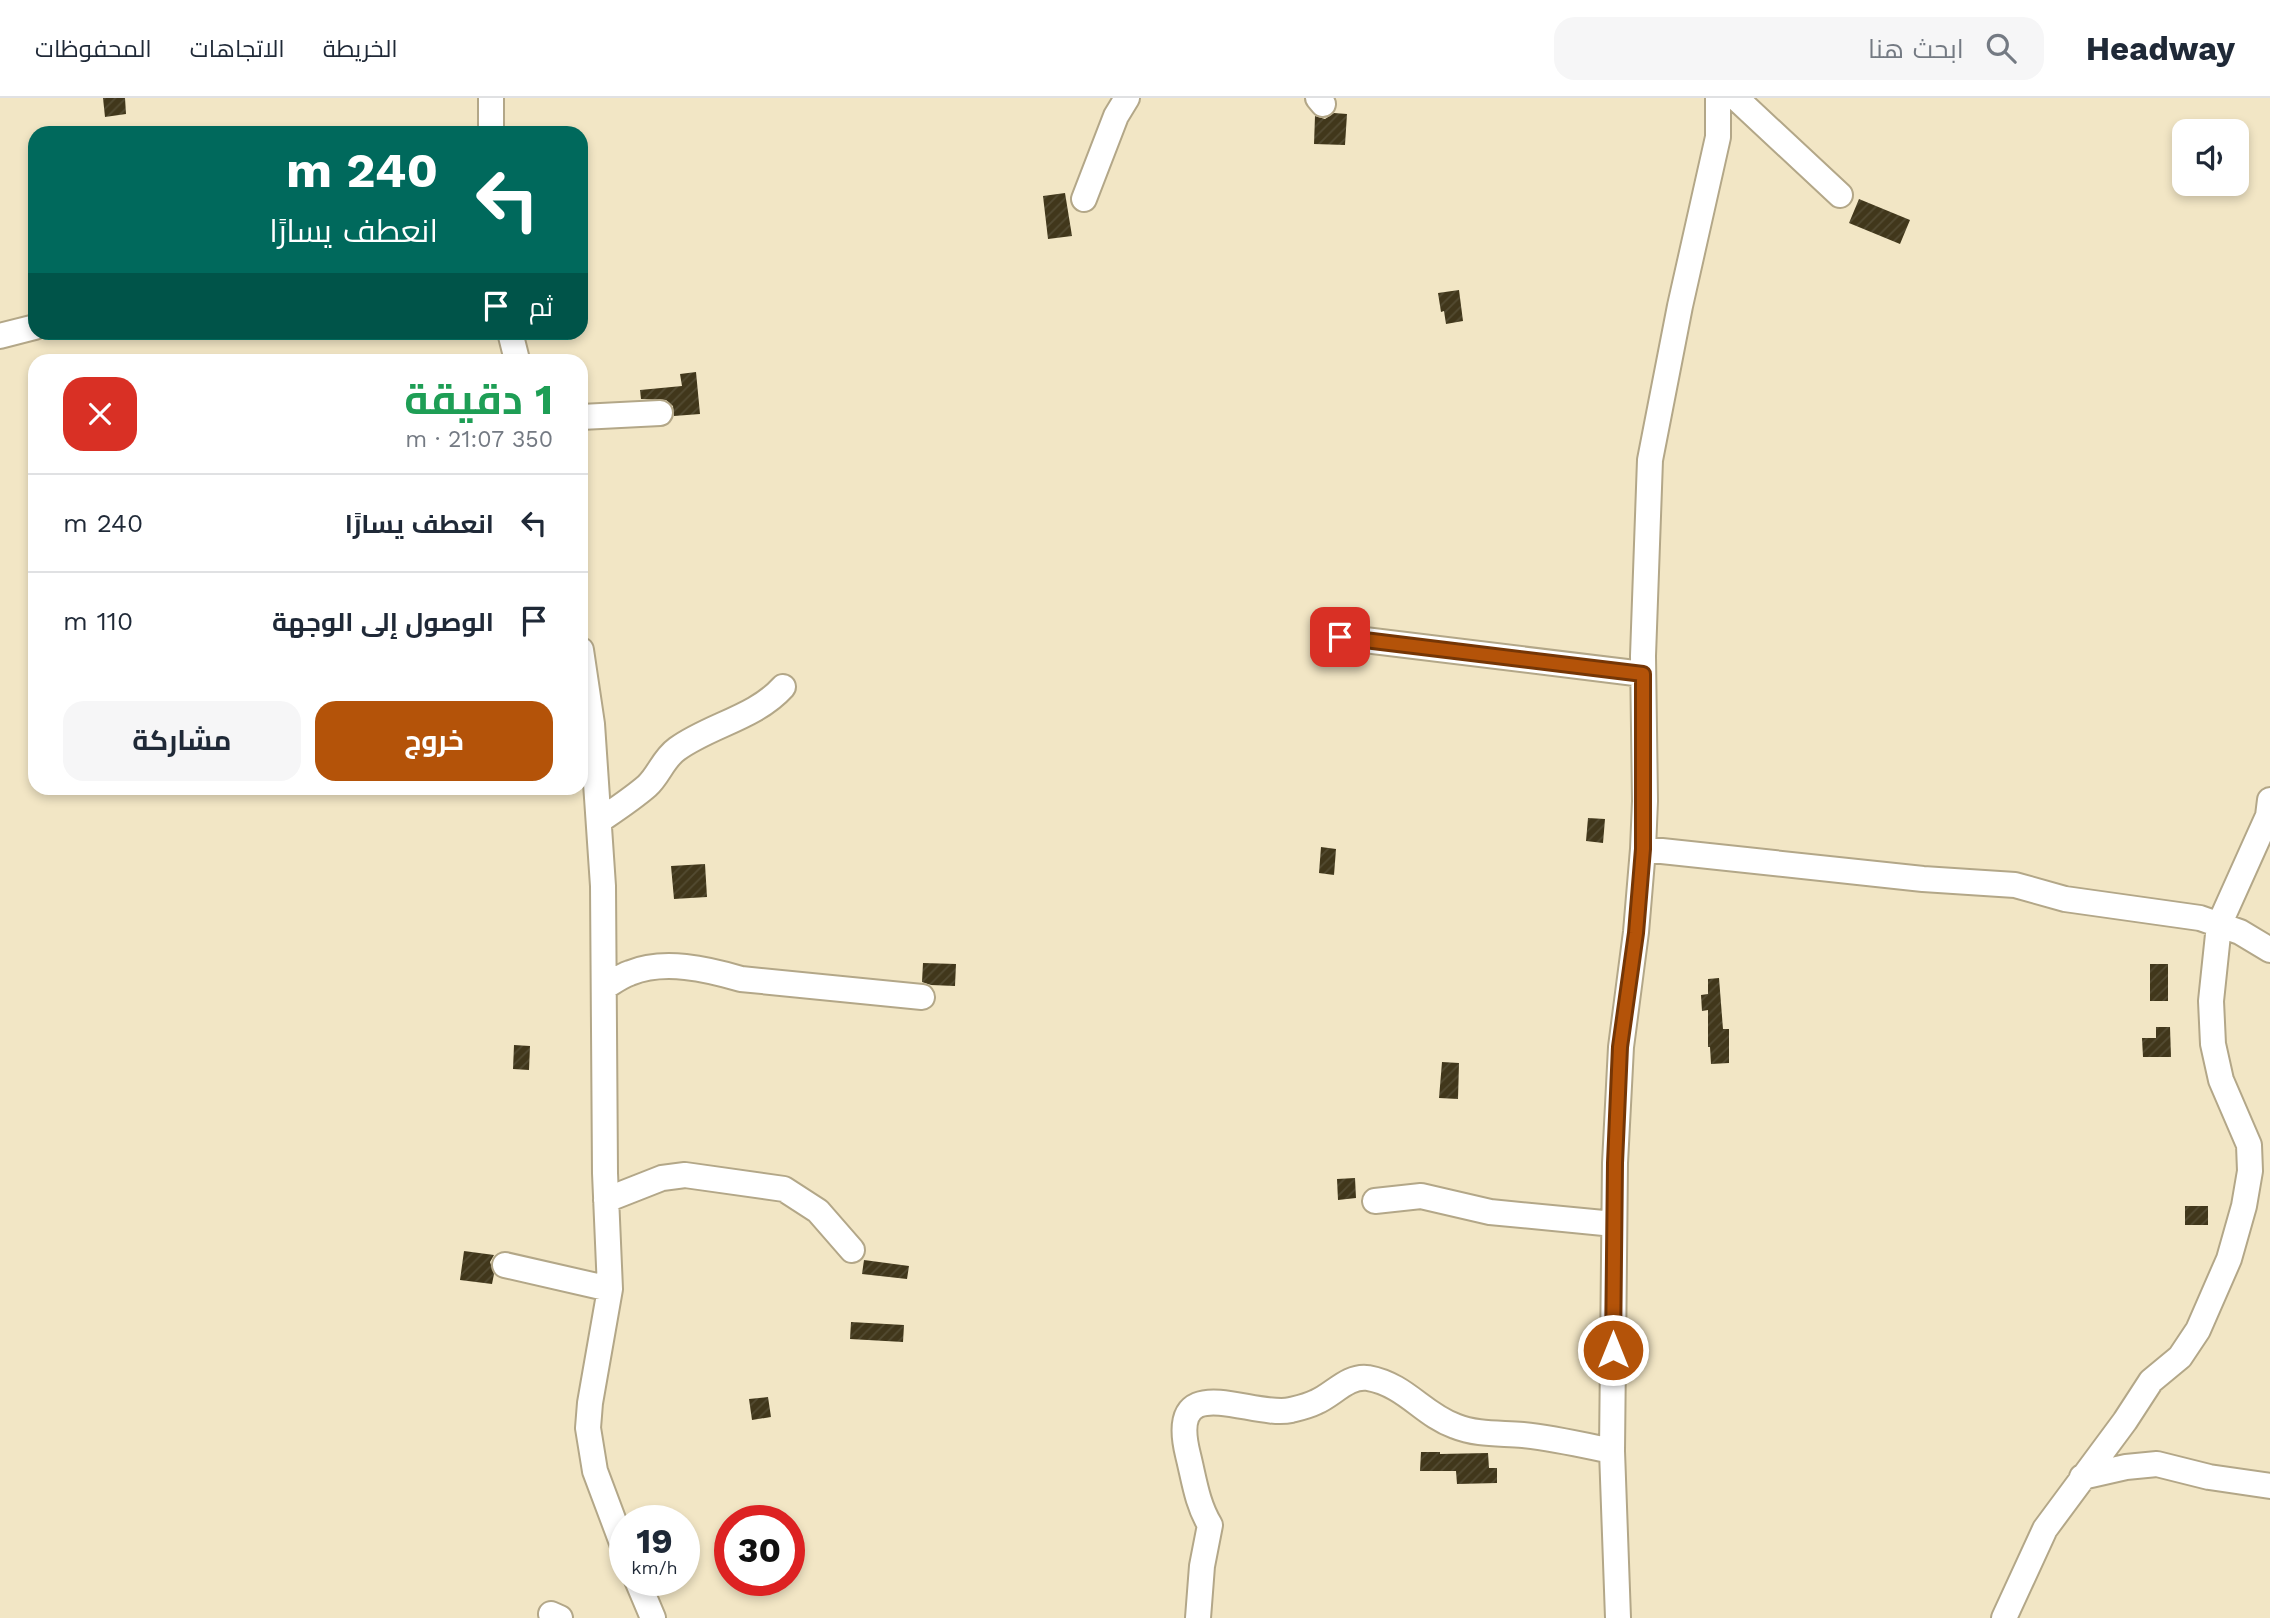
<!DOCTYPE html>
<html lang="ar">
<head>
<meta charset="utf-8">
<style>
	body { margin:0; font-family:"Work Sans",Cairo,sans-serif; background:#f6f6f7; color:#1f2937; direction:rtl; height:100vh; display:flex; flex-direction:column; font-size:26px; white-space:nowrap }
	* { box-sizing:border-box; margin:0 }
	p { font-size:23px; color:#747a83 }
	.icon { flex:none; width:38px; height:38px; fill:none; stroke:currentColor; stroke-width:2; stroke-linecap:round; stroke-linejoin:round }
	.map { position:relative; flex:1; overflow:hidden; direction:ltr }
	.panel { position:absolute; left:28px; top:256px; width:560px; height:441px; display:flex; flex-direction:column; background:#fff; border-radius:21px; box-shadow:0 4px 10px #0003; direction:rtl }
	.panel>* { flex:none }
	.hud { position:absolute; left:28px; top:28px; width:560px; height:214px; border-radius:21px; box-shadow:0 4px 10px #0003; direction:rtl; background:#00695c; color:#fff; overflow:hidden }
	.buttons { position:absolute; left:2172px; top:21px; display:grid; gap:14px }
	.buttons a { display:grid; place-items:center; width:77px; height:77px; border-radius:14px; background:#fff; box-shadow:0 4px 10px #0003; font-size:35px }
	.speed { position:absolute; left:609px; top:1407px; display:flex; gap:14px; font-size:35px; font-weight:700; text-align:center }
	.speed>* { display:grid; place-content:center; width:91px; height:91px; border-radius:50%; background:#fff; box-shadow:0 4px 10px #0003; line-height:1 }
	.speed small { font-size:18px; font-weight:400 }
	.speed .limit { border:10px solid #d22; background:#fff; color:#111 }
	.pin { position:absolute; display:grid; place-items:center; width:60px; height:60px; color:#fff; margin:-30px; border-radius:14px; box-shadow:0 4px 10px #0006 }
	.me { position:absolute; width:77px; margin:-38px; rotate:0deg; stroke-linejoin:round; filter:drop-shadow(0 0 5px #0008) }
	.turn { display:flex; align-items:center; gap:24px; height:147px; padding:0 35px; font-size:32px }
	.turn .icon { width:91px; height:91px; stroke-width:2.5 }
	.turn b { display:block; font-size:49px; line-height:60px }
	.then { display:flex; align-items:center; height:66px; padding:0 35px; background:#0003; gap:14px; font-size:26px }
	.round { display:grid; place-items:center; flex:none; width:74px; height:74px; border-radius:21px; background:#f6f6f7 }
	.headline { display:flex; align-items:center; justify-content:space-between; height:119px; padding:0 35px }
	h1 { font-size:42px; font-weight:700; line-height:52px; color:#1e9e55 }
	.button { display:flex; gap:14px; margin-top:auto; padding:14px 35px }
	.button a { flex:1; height:80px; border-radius:21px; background:#b45309; color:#fff; font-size:28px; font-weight:700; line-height:80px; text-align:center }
	.button a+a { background:#f6f6f7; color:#1f2937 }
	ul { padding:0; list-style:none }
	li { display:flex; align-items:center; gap:21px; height:98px; padding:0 35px; border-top:2px solid #e0e1e3 }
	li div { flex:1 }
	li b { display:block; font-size:26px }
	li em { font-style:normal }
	header { display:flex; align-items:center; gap:42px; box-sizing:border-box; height:98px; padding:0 35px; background:#fff; border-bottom:2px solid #e0e1e3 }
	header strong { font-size:33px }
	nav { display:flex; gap:38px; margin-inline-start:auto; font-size:24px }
	.search { width:490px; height:63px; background:#f6f6f7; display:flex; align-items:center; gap:18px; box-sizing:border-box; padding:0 24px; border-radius:21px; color:#747a83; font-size:26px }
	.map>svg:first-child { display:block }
	.building { fill:url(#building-hatch) }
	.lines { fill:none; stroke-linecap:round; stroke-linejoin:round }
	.minor-casing { stroke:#b3a788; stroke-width:28 }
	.minor { stroke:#fff; stroke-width:24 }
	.route-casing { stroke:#753606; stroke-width:18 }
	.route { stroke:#b45309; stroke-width:12 }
</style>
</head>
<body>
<header>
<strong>Headway</strong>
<div class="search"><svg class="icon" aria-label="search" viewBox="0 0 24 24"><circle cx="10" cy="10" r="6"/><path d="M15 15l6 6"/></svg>ابحث هنا</div>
<nav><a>الخريطة</a><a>الاتجاهات</a><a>المحفوظات</a></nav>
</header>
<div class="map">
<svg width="2270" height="1520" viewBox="0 0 2270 1520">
	<defs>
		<pattern id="building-hatch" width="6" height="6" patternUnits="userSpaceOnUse" patternTransform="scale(1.75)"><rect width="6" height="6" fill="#41371b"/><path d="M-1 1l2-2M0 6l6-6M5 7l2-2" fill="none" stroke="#534b32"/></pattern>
	</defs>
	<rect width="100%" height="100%" fill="#f2e6c5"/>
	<!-- building -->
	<path class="building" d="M103,0H125L126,16L105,19Z
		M1334,15L1347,16L1345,47L1314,46L1315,18L1325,21Z
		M1065,95L1072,138L1048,141L1043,98Z
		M1859,101L1910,122L1900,146L1849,125Z
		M1459,192L1463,223L1446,226L1444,213L1441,214L1438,195Z
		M696,274L700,316L674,318L673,308L666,302L641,301L640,292L682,288L680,276Z
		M1588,720L1605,721L1603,745L1586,743Z
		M1321,749L1336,751L1334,777L1319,775Z
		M705,766L707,799L674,801L671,768Z
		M923,865L956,866L955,888L931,887L922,884Z
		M2150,866H2168V903H2150Z
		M1719,880L1723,931H1729V965L1711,966L1710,949H1708V912L1702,913L1701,897L1708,896V881Z
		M2156,929H2170L2171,959H2143L2142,940H2156Z
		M514,947L530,948L529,972L513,971Z
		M1442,964L1459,965L1458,1001L1439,1000Z
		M1355,1080L1356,1100L1338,1102L1337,1081Z
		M2185,1108H2208V1127H2185Z
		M464,1153L494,1157L490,1164L494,1176L492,1186L460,1182Z
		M864,1162L909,1168L907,1181L862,1176Z
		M851,1224L904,1227L903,1244L850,1241Z
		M768,1299L771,1319L752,1322L749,1301Z
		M1421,1354H1440V1356L1488,1355L1489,1370H1497V1385L1457,1386L1456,1373H1420Z"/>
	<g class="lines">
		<!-- minor casing -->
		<g class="minor-casing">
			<path id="minor" d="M1318,0L1323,6
				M1736,0L1840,97
				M491,35V0
				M1084,101L1116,18L1127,0
				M510,234L517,262
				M0,238L35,229
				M581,319L660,315
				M1340,539L1643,576
				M581,552L592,626L603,788L605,1075L610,1191L590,1305L588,1330L595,1373L625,1453
				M599,723C615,712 632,701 647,688C659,677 663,661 677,651C710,627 755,620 783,589
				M1643,751L1923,781L2015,787L2065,801L2200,820L2240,834L2270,852
				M605,889C613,884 621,878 630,875C664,861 707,871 741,881L922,899
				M606,1102L662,1080L685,1077L784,1091L818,1113L852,1152
				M1375,1103L1421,1098L1490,1114L1614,1126
				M505,1167L610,1191
				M2082,1379L2126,1369L2157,1366L2209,1379L2270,1388
				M637,1482L653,1520
				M551,1516L560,1520
				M1198,1520L1202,1468L1210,1427C1197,1406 1194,1381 1188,1357C1166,1268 1252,1321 1291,1312C1299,1310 1308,1308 1316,1304C1333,1297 1348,1277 1368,1280C1406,1287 1422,1316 1455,1328C1477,1337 1500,1335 1523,1337C1553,1340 1583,1347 1612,1353
				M1618,1520L1612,1353L1615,1065L1621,949L1636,834L1643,751L1645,703L1643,558L1650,362L1680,208L1718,39V0
				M2004,1520L2045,1431L2125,1323L2151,1283L2180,1259L2198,1232L2229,1161L2244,1108L2250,1073L2249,1047L2221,982L2213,946L2211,903L2219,827L2268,718L2270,702"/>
		</g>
		<!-- minor -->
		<use href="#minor" class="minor"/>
	</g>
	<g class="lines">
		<!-- route casing -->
		<g class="route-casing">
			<path id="route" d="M1340,539L1643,576V751L1636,835L1620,949L1615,1065L1613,1252"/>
		</g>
		<!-- route -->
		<use href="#route" class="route"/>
	</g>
</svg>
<div class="buttons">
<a><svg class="icon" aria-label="sound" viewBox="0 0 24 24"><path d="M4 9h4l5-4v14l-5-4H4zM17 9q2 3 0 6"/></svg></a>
</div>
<div class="speed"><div>19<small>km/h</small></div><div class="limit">30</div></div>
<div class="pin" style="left:1340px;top:539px;background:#d93025"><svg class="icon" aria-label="arrive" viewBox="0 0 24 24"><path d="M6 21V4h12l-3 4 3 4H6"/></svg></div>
<svg class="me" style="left:1613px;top:1252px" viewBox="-20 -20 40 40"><circle r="17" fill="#b45309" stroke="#fff" stroke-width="3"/><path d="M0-11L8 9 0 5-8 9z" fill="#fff"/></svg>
<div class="hud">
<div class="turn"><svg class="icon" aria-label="left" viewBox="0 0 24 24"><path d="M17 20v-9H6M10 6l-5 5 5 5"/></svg><div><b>240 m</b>انعطف يسارًا</div></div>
<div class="then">ثم<svg class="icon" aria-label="arrive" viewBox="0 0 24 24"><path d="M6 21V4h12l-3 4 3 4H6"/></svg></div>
</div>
<section class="panel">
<div class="headline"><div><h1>1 دقيقة</h1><p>350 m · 21:07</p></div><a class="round" style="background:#d93025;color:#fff"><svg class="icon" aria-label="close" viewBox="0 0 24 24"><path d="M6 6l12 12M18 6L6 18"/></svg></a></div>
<ul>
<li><svg class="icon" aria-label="left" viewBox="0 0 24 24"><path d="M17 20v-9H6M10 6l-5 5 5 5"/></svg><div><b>انعطف يسارًا</b></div><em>240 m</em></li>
<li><svg class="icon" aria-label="arrive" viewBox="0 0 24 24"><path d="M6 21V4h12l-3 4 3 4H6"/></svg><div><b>الوصول إلى الوجهة</b></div><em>110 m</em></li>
</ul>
<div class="button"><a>خروج</a><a>مشاركة</a></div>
</section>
</div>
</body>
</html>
